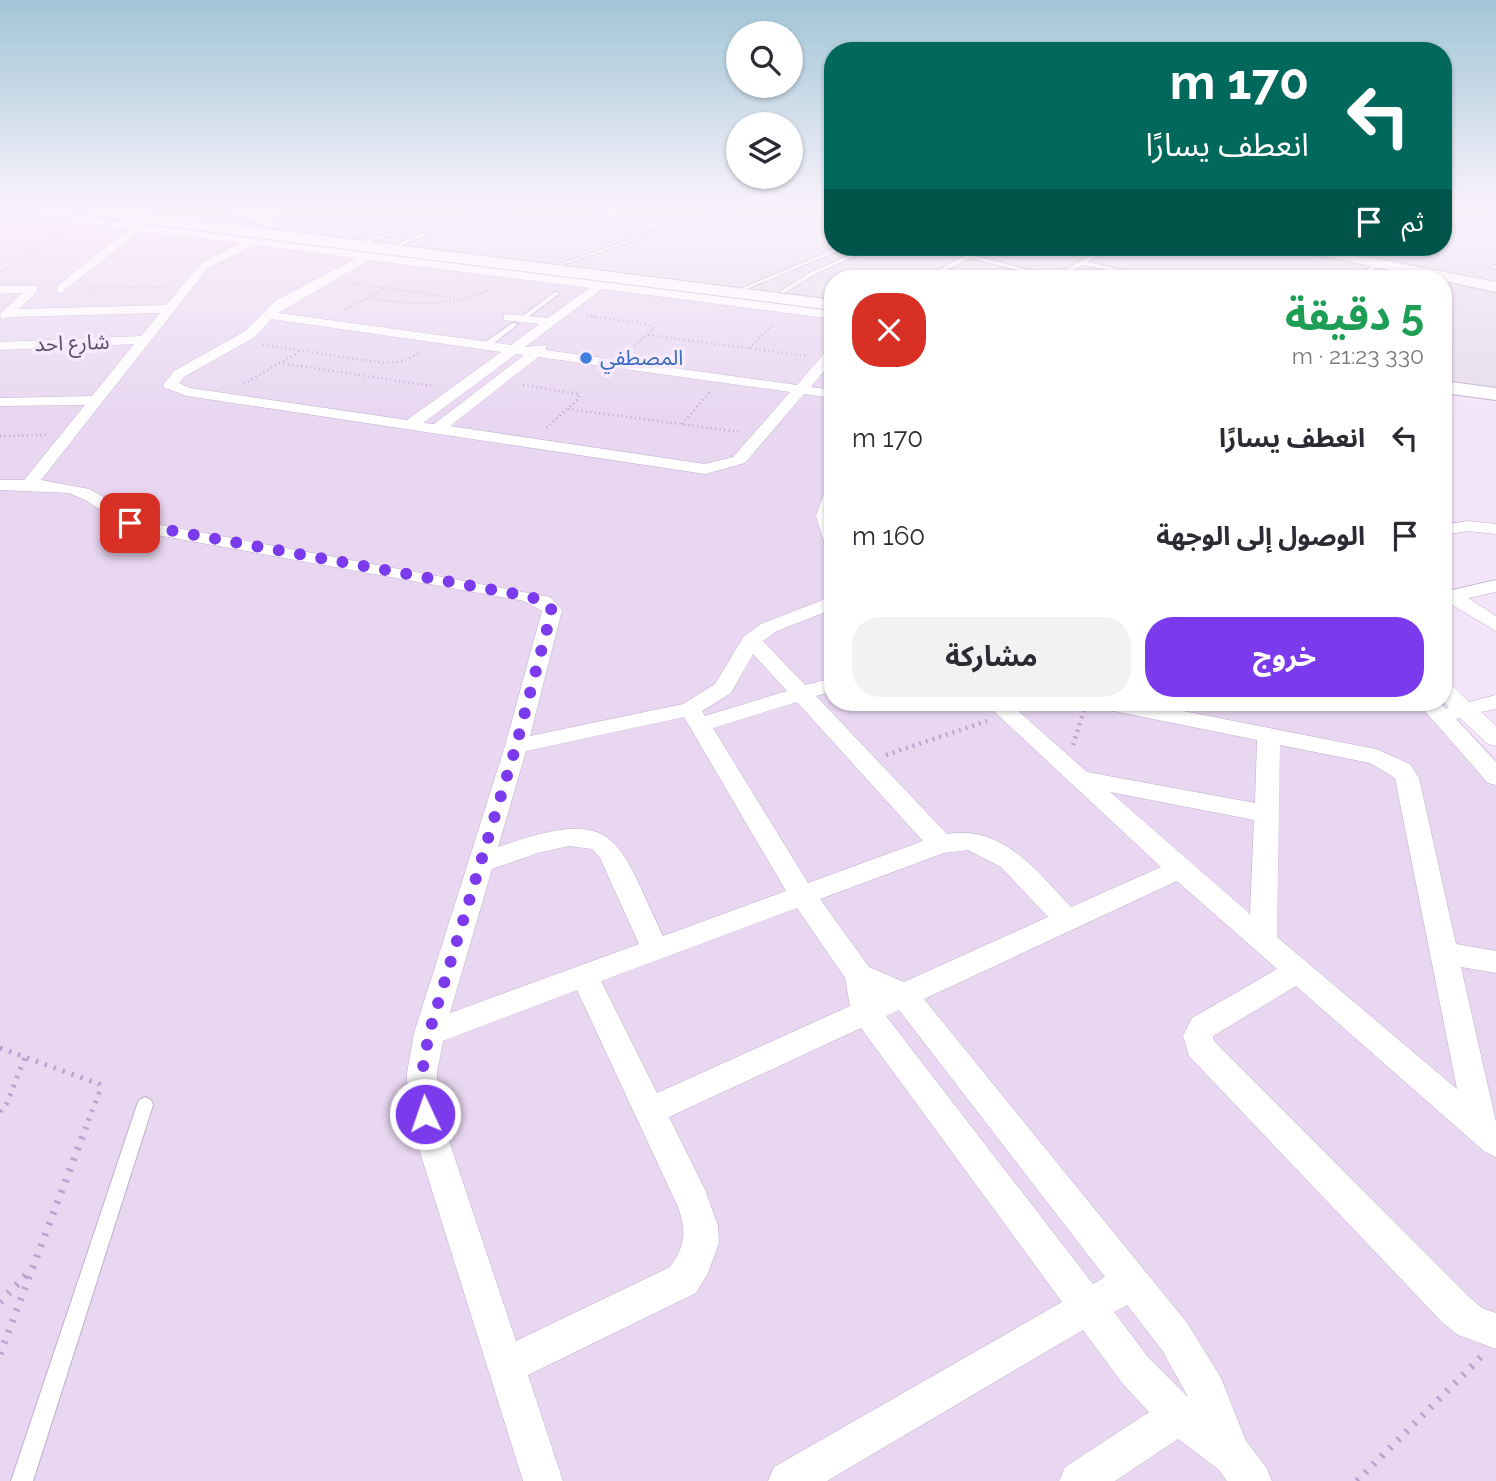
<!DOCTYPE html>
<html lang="ar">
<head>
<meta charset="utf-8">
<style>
	body { margin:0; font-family:Raleway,"Noto Sans Arabic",sans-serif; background:#f2f2f3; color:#2b2b33; direction:rtl; height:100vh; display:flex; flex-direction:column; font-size:26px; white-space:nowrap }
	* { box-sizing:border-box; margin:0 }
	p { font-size:23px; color:#7c7c81 }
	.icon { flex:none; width:38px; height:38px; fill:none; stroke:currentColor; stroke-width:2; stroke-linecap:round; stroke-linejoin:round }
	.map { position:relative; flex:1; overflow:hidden; direction:ltr }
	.side { position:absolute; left:824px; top:270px; width:628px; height:441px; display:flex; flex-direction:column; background:#fff; border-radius:28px; box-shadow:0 2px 5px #0004; direction:rtl }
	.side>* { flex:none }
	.banner { position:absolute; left:824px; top:42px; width:628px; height:214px; border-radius:28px; box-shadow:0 2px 5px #0004; direction:rtl; background:#00695c; color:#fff; overflow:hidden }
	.tools { position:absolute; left:726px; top:21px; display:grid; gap:14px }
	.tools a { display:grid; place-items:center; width:77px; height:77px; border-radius:50%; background:#fff; box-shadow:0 2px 5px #0004; font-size:35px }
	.pin { position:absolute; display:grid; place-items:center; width:60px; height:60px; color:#fff; margin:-30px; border-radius:14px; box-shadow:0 4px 10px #0006 }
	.me { position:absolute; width:77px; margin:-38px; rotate:357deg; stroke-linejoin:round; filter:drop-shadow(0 0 5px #0008) }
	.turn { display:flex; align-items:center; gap:24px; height:147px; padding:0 28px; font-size:32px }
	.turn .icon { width:91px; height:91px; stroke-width:2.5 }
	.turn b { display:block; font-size:49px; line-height:60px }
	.then { display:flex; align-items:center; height:66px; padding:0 28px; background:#0003; gap:14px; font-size:26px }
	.round { display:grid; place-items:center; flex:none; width:74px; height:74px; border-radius:28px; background:#f2f2f3 }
	.overview { display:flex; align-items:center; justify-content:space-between; height:119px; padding:0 28px }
	h1 { font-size:42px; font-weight:700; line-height:52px; color:#1e9e55 }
	.button { display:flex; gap:14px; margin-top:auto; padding:14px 28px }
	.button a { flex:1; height:80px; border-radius:28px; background:#7c3aed; color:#fff; font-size:28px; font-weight:700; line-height:80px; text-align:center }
	.button a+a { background:#f2f2f3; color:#2b2b33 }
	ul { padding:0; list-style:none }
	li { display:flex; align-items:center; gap:21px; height:98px; padding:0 28px }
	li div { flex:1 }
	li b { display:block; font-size:26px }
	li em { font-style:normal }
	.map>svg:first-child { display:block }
	.residential { fill:#e9d7f1 }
	.industrial { fill:#e5dee9 }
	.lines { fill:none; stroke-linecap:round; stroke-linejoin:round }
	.service-casing { stroke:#bfafca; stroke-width:2 }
	.minor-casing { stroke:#bfafca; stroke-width:1 }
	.tertiary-casing { stroke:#bfafca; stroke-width:2 }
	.path-far4 { stroke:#baa3ce; stroke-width:2; stroke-dasharray:1 2.5; stroke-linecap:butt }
	.path-far3 { stroke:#baa3ce; stroke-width:2.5; stroke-dasharray:1 3.5; stroke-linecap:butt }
	.path-far2 { stroke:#baa3ce; stroke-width:4.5; stroke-dasharray:2 5; stroke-linecap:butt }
	.path-far1 { stroke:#baa3ce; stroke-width:5; stroke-dasharray:2.5 7; stroke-linecap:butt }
	.path { stroke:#baa3ce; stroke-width:7; stroke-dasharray:2.5 9; stroke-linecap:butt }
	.service { fill:#fff; fill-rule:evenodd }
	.minor { fill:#fff; fill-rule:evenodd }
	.tertiary { fill:#fff; fill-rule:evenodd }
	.route { stroke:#7c3aed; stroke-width:12; stroke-dasharray:0 21.6 }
	.shop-dot { fill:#3f7fe0; stroke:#f7eafc; stroke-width:2.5 }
	.labels { text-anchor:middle; stroke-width:7; stroke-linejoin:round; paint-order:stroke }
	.far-street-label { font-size:21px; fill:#5d4d6d; stroke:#f7eafc }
	.far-shop-label { font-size:21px; fill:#366cbe; stroke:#f7eafc; text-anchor:start }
</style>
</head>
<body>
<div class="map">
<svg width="1496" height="1481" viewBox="0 0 1496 1481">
	<rect width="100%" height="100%" fill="#f4e4f9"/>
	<!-- residential -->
	<path class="residential" d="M0,207H53L64,212L833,309V702H1442L1496,759V1481H0Z"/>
	<!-- industrial -->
	<path class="industrial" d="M53,207H833V247H1444V207H1496V390L1444,384V278H833V309L103,219Z"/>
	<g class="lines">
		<!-- service casing -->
		<g class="service-casing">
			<path id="service" d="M482,207H491L369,242L364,241Z
				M508,207H517L484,218L479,217Z
				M578,207H587L664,228L726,207H734L559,266V264L659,230Z
				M806,207H816L833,211V215Z
				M425,232L430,233L400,246L395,245Z
				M840,247H847L747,289L742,288Z
				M869,247H876L817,273L784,293L779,292L813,271Z
				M932,247H941L1053,276L1107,247H1114L1087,262L1158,278H1147L1083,265L1058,278H1048L970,258L931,278H924L964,256Z
				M1376,262L1381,263L1364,278H1358Z
				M1496,265V269L1490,267L1491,266Z
				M555,292L560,293L524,320H520V318Z
				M513,323L518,324L489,347H483V343Z
				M1444,445L1449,447L1444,450Z
				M145,1097L151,1100L153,1105L33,1481H11L137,1105L139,1100Z"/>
		</g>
		<!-- minor casing -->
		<g class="minor-casing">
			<path id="minor" d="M33,207H49L75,216L833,311V319L602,289L525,347L546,345V350L797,385L828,349L833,348V360L811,387L833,390V398L804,394L745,463L705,474L187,396L165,388L163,385L174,371L245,331L275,301L356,258L254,245L208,268L41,480L89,489L150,523L550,597L562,610L530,736L683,704L715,684L744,636L761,624L833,596V609L775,632L763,641L805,685L833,678V691L816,696L947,834C1002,824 1037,871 1071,907L1161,867L984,702H1008L1087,772L1255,803L1257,740L1104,709L1093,702H1137L1376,749L1410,764L1419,778L1456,944L1496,951V973L1461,967L1496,1122V1157L1485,1152L1296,986L1213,1036L1214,1041L1468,1296L1482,1308L1496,1313V1349L1458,1335L1442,1322L1189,1056L1183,1036L1192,1018L1277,969L1177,881L924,999L1188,1324L1221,1378L1246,1441L1266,1467L1272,1481H1227L1218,1469L1178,1439L1115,1481H1059L1065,1467L1149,1412L1122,1383L1083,1330L827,1481H768L774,1467L1062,1302L861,1028L669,1117L706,1192L718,1226L719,1243L708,1273L696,1293L528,1375L563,1481H523L408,1114L407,1073L414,1033L505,746L542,611L524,601L146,533L125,526L87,501L69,493L0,490V480H24L85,405L0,406V398L92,396L134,344L0,350V342L141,336L160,313L11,317L1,319L0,314L22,293L0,294V286H37V292L19,309L166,305L200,264L241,243L140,231L61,293L57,292V286L129,229L73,222ZM369,260L589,288L548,318L504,314V320L539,324L511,345L278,313ZM271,319L501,352L407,420L190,388L179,383L184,377L255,337ZM516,354L524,355L434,424L423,423ZM538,357L790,392L733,457L705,464L450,426ZM753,654L787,691L705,716L702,711L731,693ZM797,702L923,841L808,883L713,728ZM684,717L786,891L663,936C616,836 618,805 498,847L526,751ZM1280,745L1370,763L1395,778L1457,1089L1277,937ZM1110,792L1254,820L1250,914ZM569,846L592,849L600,858L639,944L450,1013L492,869L538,853ZM968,850L1001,867L1048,917L904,982L869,967L820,899L944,853ZM797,908L845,978L850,1006L657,1093L601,981ZM577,990L678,1207C687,1232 685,1246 670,1267L516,1341L440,1114L437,1073L443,1041ZM899,1010L1105,1277L1093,1284L886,1016ZM1127,1305L1162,1350L1188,1397L1148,1357L1114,1312Z
				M219,207H234L229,210Z
				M285,207L267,221L258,219L266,209Z
				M833,485V547L824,542L816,516L825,490Z
				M1468,521L1496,524V534L1468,531L1444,535V525Z
				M1496,580V592L1468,598L1496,616V631L1449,603L1444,604V592Z
				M1444,683L1452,685L1469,702L1496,695V709L1481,712L1496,726V746L1488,744L1460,718L1456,719L1496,762V785L1488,783L1417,702H1440L1446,709L1449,707L1444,702Z"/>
		</g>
		<!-- tertiary casing -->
		<g class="tertiary-casing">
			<path id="tertiary" d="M66,207H95L833,300V310L125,221Z
				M217,207L252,210L284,226L272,229Z
				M1289,247H1316L1496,282V292L1444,281V278H1430L1296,251Z
				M1444,381L1496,388V400L1444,393Z"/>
		</g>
		<!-- path-far4 -->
		<path class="path-far4" d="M0,211H24
			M0,230L25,212
			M0,272L64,231
			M352,283L455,298
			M86,288L165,287
			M366,298C410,304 449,308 490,289
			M345,310L383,289
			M587,316L597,317"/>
		<!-- path-far3 -->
		<path class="path-far3" d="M587,316L643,323L654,328L631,349
			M648,335L807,356
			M263,345L385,363L404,361L419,353
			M749,348L774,323
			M279,363L432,386
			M244,384L300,351
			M523,385L579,394L578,399L546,428
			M568,409L741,432
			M682,424L710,392
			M0,436L47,435"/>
		<!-- path-far2 -->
		<path class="path-far2" d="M1073,745L1085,707
			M886,755L987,721"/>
		<!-- path-far1 -->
		<path class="path-far1" d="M0,1048L99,1084L101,1088L85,1129
			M0,1112L7,1103L25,1057"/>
		<!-- path -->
		<path class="path" d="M0,1302L31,1270
			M0,1354L86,1127
			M1357,1481L1483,1355"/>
		<!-- service -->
		<use href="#service" class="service"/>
		<!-- minor -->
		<use href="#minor" class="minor"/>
		<!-- tertiary -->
		<use href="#tertiary" class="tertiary"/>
	</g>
	<!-- sky -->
	<linearGradient id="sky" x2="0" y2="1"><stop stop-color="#a0c5d6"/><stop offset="0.5" stop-color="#faf3fc"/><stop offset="1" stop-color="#faf3fc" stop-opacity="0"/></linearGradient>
	<rect width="1496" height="415" fill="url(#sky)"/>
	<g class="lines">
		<!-- route -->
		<path class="route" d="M130,523L527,596L543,601L552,610L516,746L429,1033L422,1073L425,1114"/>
	</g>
	<!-- markers -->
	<circle class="shop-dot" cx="586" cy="358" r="7"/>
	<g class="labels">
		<!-- far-street labels -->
		<g class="far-street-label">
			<text transform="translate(72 343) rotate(-2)" y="7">شارع احد</text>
		</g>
		<!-- far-shop labels -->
		<g class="far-shop-label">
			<text x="600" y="365">المصطفي</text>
		</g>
	</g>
</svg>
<div class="tools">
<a><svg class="icon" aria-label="search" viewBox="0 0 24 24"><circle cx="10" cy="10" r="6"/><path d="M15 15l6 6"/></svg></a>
<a><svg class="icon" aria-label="layers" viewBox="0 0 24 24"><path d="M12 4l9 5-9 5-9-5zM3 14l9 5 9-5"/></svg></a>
</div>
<div class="pin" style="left:130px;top:523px;background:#d93025"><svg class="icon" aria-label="arrive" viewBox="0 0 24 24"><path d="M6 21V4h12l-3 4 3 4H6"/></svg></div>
<svg class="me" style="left:425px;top:1114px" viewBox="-20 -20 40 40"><circle r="17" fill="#7c3aed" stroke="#fff" stroke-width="3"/><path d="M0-11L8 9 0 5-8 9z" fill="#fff"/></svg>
<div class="banner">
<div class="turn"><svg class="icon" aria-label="left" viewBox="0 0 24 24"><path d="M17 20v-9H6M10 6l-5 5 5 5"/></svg><div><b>170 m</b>انعطف يسارًا</div></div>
<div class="then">ثم<svg class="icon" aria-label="arrive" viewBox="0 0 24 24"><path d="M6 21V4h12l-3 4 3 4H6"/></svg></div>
</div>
<section class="side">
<div class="overview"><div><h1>5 دقيقة</h1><p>330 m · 21:23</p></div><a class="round" style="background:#d93025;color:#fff"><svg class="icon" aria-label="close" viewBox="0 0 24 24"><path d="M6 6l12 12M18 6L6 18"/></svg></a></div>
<ul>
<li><svg class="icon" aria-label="left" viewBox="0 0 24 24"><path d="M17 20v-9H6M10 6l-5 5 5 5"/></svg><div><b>انعطف يسارًا</b></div><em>170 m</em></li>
<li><svg class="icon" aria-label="arrive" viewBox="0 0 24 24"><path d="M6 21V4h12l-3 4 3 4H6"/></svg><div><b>الوصول إلى الوجهة</b></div><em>160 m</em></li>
</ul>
<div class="button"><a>خروج</a><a>مشاركة</a></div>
</section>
</div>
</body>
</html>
